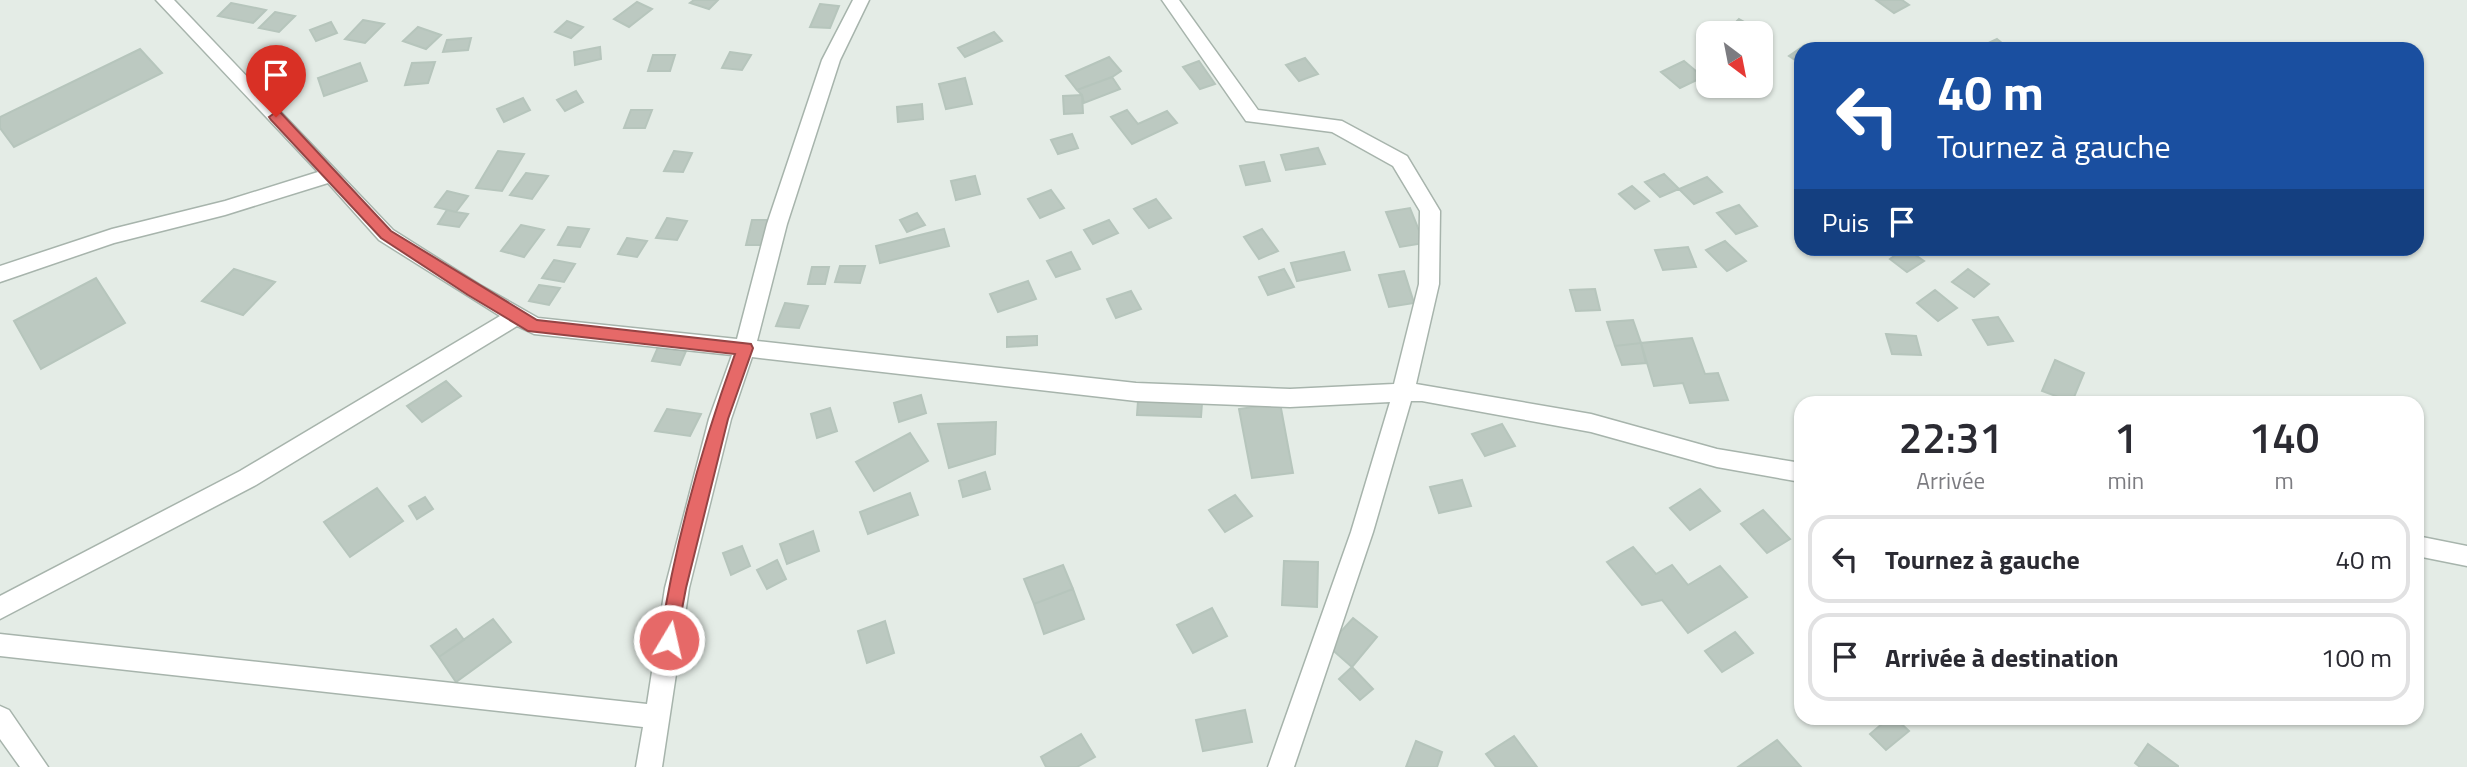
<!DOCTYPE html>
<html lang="fr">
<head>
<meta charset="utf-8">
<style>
	body { margin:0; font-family:"Titillium Web",sans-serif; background:#f2f2f3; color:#2b2b33; height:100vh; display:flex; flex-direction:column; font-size:26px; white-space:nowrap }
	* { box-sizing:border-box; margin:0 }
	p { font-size:23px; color:#7c7c81 }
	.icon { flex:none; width:38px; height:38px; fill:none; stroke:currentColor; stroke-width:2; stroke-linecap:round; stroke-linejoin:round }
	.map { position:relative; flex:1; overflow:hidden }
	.panel { position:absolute; left:1794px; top:396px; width:630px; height:329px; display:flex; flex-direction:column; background:#fff; border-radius:21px; box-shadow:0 2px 5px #0004 }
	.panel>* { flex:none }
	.banner { position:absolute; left:1794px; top:42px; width:630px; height:214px; border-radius:21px; box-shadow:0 2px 5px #0004; background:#1a4fa0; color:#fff; overflow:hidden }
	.needle { width:46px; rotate:148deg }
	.controls { position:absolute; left:1696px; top:21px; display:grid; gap:14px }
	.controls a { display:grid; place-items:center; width:77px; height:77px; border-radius:14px; background:#fff; box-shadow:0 2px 5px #0004; font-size:35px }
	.pin { position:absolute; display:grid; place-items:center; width:60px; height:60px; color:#fff; margin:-72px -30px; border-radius:50% 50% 50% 0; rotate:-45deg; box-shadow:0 0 7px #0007 }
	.pin .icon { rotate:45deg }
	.me { position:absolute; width:77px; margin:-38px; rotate:9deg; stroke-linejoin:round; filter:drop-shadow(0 0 5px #0008) }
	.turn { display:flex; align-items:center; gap:24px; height:147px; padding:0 28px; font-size:32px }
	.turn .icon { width:91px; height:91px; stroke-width:2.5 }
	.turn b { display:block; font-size:49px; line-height:60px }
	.then { display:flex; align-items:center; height:66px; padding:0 28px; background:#0003; gap:14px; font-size:26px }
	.eta { display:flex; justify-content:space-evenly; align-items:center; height:119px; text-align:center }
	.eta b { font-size:42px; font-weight:600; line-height:49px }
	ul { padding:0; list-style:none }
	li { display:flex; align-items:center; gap:21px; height:88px; margin:0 14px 10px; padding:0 14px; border:4px solid #e1e1e2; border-radius:21px }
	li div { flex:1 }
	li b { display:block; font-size:26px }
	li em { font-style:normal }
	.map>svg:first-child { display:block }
	.building { fill:#bcc9c1; stroke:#b6c5bc; stroke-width:2 }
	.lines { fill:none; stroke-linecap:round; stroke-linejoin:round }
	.street-casing { stroke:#a7b4ac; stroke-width:3 }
	.street { fill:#fff; fill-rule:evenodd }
	.route { fill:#e66968; stroke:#964444; stroke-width:2 }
</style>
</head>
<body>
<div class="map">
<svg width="2467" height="767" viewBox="0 0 2467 767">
	<rect width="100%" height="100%" fill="#e4ece6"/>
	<!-- building -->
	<path class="building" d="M694,0H718L709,9L690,3Z
		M1876,0H1902L1909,5L1894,13Z
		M637,2L652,9L629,27L614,19Z
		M231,3L266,10L253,23L218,16Z
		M820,4L839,6L830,28L810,27Z
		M275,12L295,16L279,32L259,28Z
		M1739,19L1757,29L1754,33H1732L1727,31Z
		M363,20L384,24L365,43L345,39Z
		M567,21L583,27L571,38L555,32Z
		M331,22L337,33L316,41L310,30Z
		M418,27L441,35L426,49L403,41Z
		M994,32L1002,41L965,57L958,48Z
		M471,38L468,50L443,52L447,40Z
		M1997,39L2009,49H1976Z
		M1805,45L1811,49H1801V64L1789,56Z
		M600,47L601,59L575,65L574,52Z
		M140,49L162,73L14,147L0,128V117Z
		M730,52L751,55L742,70L722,68Z
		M653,55H675L670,71H648Z
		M1109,57L1121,71L1112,77L1077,90L1066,76Z
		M1305,58L1318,74L1299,81L1286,65Z
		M1199,61L1215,84L1200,89L1183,67Z
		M1684,61L1703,77L1680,88L1661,72Z
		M435,62L428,83L405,85L412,63Z
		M360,63L367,81L324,96L318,78Z
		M1112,77L1120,89L1084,103L1082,95L1077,90Z
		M965,78L972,104L946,109L939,84Z
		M576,91L583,102L565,111L557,100Z
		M1082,95L1083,113L1064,114L1063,96Z
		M523,98L530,110L504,122L497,109Z
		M922,104L923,119L898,122L897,107Z
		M631,110H652L645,128H624Z
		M1127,110L1138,124L1167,111L1177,123L1132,144L1111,117Z
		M1072,134L1078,148L1058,154L1051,140Z
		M1318,148L1325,164L1286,170L1281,155Z
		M498,151L524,154L502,191L476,188Z
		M674,151L692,153L683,172L664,171Z
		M1264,162L1270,181L1246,185L1240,166Z
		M526,173L548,176L532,199L510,195Z
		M1664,174L1679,189L1660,197L1645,182Z
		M975,176L980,194L956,200L951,181Z
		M1707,177L1722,192L1694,204L1679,189Z
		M1632,186L1649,201L1635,209L1619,194Z
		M1051,190L1064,208L1040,218L1028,199Z
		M447,191L468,196L456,212L435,207Z
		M1156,199L1171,218L1149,228L1134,209Z
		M1739,205L1757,226L1736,234L1717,213Z
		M1410,208L1424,243L1400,247L1386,212Z
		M447,210L456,212L468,214L459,227L438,224Z
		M917,213L925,225L907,232L900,220Z
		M667,218L687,221L677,240L656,238Z
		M752,220H771L766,245H746Z
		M1109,220L1118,233L1093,244L1084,230Z
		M521,225L544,230L524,257L501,251Z
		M568,227L589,229L580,247L558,245Z
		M944,229L949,246L880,263L876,246Z
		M1262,229L1278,251L1259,259L1244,237Z
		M627,238L647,241L637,257L618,254Z
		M1725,241L1746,261L1727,271L1706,250Z
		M1688,247L1696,267L1663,270L1655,250Z
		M1905,248L1924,261L1907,272L1890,259Z
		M1071,252L1080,269L1056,277L1047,261Z
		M1344,252L1350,270L1297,281L1291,263Z
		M554,260L575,264L564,282L542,278Z
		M840,266H865L860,283L835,282Z
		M812,267H829L825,284H808Z
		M234,269L275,282L243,315L202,301Z
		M1284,269L1294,287L1268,295L1259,277Z
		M1968,269L1989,284L1974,297L1952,282Z
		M1404,271L1414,303L1389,307L1379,275Z
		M96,278L125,323L41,369L14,321Z
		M1028,281L1036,299L998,312L990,294Z
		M539,285L560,288L549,305L529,301Z
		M1595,289L1600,310L1576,311L1570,290Z
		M1935,290L1957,308L1938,321L1917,303Z
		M1131,291L1141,309L1116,318L1107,299Z
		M785,303L808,306L799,328L776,326Z
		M1998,317L2013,341L1988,345L1973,320Z
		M1633,320L1641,343L1615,346L1607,322Z
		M1886,334L1916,336L1921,355L1892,354Z
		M1037,336V345L1007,347V337Z
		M1692,338L1705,374L1718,373L1728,400L1690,403L1683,383L1654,386L1641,343Z
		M1641,343L1646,363L1622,365L1615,346Z
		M658,347L686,351L680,365L652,361Z
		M2055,360L2084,373L2072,402L2042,391Z
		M446,381L461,396L422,422L407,406Z
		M921,395L926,413L899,422L894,403Z
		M1138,401L1202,403L1201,417L1137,415Z
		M1280,403L1293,473L1252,478L1239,409Z
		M830,408L837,431L817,438L811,414Z
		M667,409L701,414L690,436L655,431Z
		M996,422L995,454L949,468L938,424Z
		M1502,424L1515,446L1485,456L1472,434Z
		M910,433L928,461L874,491L856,462Z
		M985,472L990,489L963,497L959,481Z
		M1462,480L1471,506L1439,513L1430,487Z
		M377,488L403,521L350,557L324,522Z
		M1700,489L1720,511L1690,530L1670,508Z
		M910,493L918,515L868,534L860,512Z
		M1235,495L1252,516L1225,532L1209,510Z
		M425,497L433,509L417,519L409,506Z
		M1763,510L1790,539L1767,553L1741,524Z
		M813,531L819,551L787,564L780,544Z
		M742,546L750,566L731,575L723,553Z
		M1633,547L1656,574L1672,565L1688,585L1720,566L1747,597L1688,633L1662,600L1642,605L1607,562Z
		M777,560L786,579L767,589L757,570Z
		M1284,561L1318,562L1317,607L1282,605Z
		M1063,565L1073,589L1034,604L1024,579Z
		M1073,589L1084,619L1044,634L1034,604Z
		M1212,608L1227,636L1193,653L1177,625Z
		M1353,618L1377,637L1352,667L1328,646Z
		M493,619L511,642L456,682L439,657Z
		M885,621L894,653L867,663L858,631Z
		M456,629L464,640L439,657L431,646Z
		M1735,632L1753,653L1722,672L1705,651Z
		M1352,667L1373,689L1360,700L1339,679Z
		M1245,710L1252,742L1203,751L1196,720Z
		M1889,718H1895L1909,731L1886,750L1870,734Z
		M1081,734L1095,757L1077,767H1046L1041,757Z
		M1514,736L1537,767H1496L1486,754Z
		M1777,740L1801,767H1738Z
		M1416,741L1442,752L1437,767H1406Z
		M2148,744L2178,766V767H2140L2135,763Z"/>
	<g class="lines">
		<!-- street casing -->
		<g class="street-casing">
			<path id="street" d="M156,0H174L393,230L480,285L538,318L737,339L767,224L822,60L853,0H869L840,60L787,224L757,341L1136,383L1290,389L1394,384L1419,284L1420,211L1393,166L1332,132L1246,121L1162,0H1179L1258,110L1342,121L1407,156L1440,211L1439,284L1416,384L1591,414L1717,449L1801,463V482L1717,467L1591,432L1422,401H1411L1373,532L1294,767H1268L1351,532L1390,402L1290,407L1136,401L752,357L731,419L689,588L662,767H636L643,727L0,656V634L647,704L665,588L709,419L732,355L534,334L517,326L256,485L0,619V596L240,471L500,316L379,240L328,183L225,215L114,243L0,282V266L112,229L225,201L318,172Z
				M2417,536L2467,546V566L2417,556Z
				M0,706L9,710L48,767H20L0,739Z"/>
		</g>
		<!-- street -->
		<use href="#street" class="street"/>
	</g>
	<!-- route -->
	<path class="route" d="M276,112L281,113L391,231L537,320L751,344L753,348L728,419L686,588L675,646L669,648L662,646L660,640C675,542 702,446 735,354L528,331L468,295L381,238L271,120L269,117Z"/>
</svg>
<div class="controls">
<a><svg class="needle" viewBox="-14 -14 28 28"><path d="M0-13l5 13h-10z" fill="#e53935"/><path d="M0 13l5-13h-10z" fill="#7c7c81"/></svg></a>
</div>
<div class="pin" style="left:276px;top:117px;background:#d93025"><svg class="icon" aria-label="arrive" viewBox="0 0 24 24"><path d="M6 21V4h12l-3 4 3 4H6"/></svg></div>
<svg class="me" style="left:669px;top:640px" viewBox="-20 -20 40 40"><circle r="17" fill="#e66968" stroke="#fff" stroke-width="3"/><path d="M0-11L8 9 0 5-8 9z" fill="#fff"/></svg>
<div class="banner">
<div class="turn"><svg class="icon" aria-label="left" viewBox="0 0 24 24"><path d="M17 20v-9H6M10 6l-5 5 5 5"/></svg><div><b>40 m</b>Tournez à gauche</div></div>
<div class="then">Puis<svg class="icon" aria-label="arrive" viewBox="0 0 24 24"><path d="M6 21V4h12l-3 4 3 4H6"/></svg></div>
</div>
<section class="panel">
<div class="eta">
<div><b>22:31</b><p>Arrivée</p></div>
<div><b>1</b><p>min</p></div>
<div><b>140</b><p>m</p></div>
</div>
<ul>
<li><svg class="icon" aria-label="left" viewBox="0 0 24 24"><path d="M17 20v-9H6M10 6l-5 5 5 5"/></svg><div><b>Tournez à gauche</b></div><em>40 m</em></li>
<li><svg class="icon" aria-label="arrive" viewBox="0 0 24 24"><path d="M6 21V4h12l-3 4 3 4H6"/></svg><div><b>Arrivée à destination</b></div><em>100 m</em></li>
</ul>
</section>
</div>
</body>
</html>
